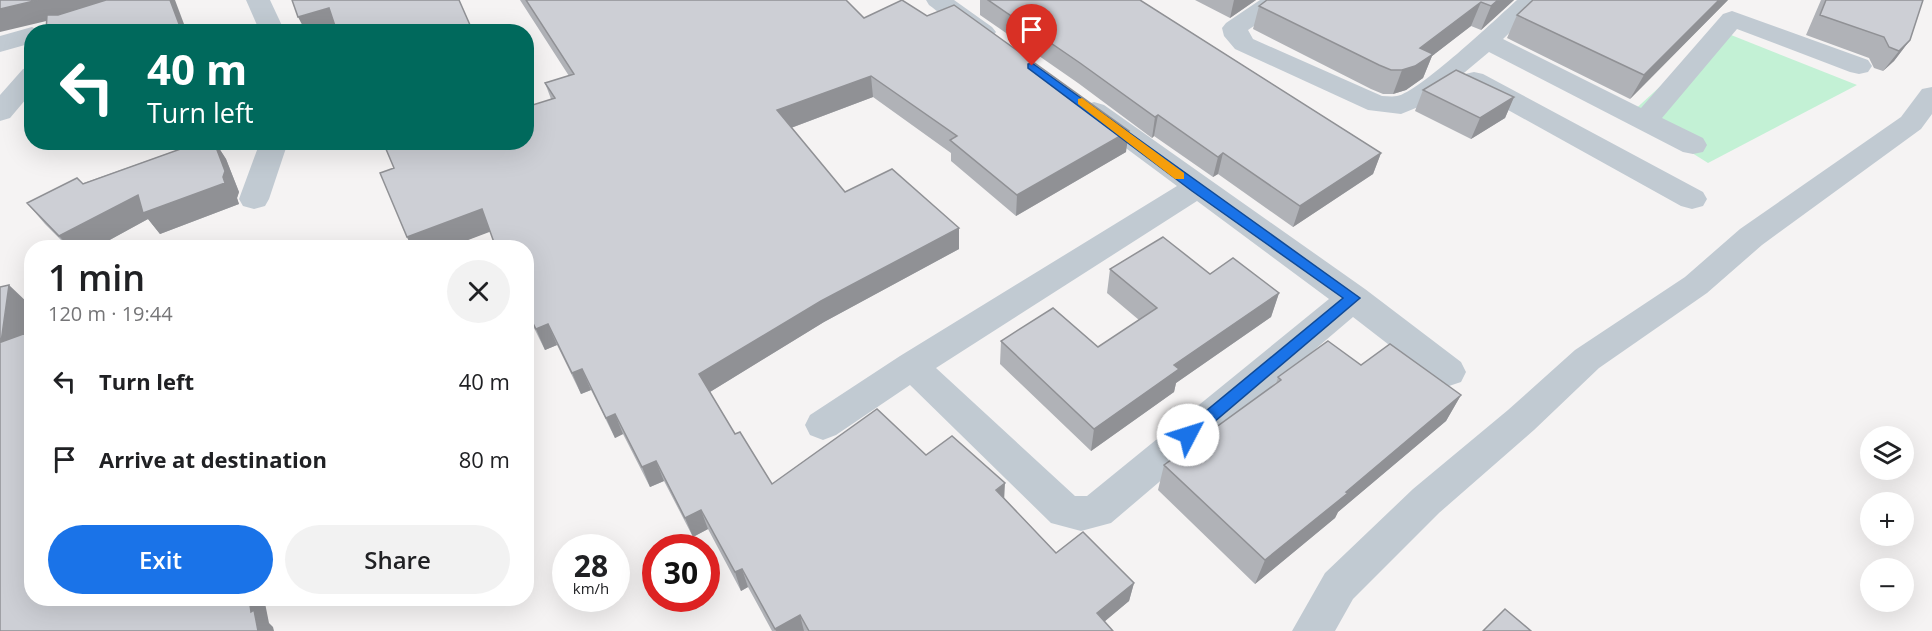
<!DOCTYPE html>
<html lang="en">
<head>
<meta charset="utf-8">
<style>
	body { margin:0; font-family:"Open Sans",sans-serif; background:#f2f2f2; color:#202124; height:100vh; display:flex; flex-direction:column; font-size:22px; white-space:nowrap }
	* { box-sizing:border-box; margin:0 }
	p { font-size:20px; color:#757577 }
	.icon { flex:none; width:33px; height:33px; fill:none; stroke:currentColor; stroke-width:2; stroke-linecap:round; stroke-linejoin:round }
	.map { position:relative; flex:1; overflow:hidden }
	.drawer { position:absolute; left:24px; top:240px; width:510px; height:366px; display:flex; flex-direction:column; background:#fff; border-radius:24px; box-shadow:0 6px 24px #0002 }
	.drawer>* { flex:none }
	.top-card { position:absolute; left:24px; top:24px; width:510px; height:126px; border-radius:24px; box-shadow:0 6px 24px #0002; background:#00695c; color:#fff; overflow:hidden }
	.fabs { position:absolute; left:1860px; top:426px; display:grid; gap:12px }
	.fabs a { display:grid; place-items:center; width:54px; height:54px; border-radius:50%; background:#fff; box-shadow:0 6px 24px #0002; font-size:30px }
	.speed { position:absolute; left:552px; top:534px; display:flex; gap:12px; font-size:30px; font-weight:700; text-align:center }
	.speed>* { display:grid; place-content:center; width:78px; height:78px; border-radius:50%; background:#fff; box-shadow:0 6px 24px #0002; line-height:1 }
	.speed small { font-size:15px; font-weight:400 }
	.speed .limit { border:9px solid #d22; background:#fff; color:#111 }
	.pin { position:absolute; display:grid; place-items:center; width:51px; height:51px; color:#fff; margin:-62px -26px; border-radius:50% 50% 50% 0; rotate:-45deg; box-shadow:0 0 6px #0007 }
	.pin .icon { rotate:45deg }
	.me { position:absolute; width:66px; margin:-33px; rotate:50deg; stroke-linejoin:round; filter:drop-shadow(0 0 4px #0008) }
	.turn { display:flex; align-items:center; gap:21px; height:126px; padding:0 24px; font-size:27px }
	.turn .icon { width:78px; height:78px; stroke-width:2.5 }
	.turn b { display:block; font-size:42px; line-height:51px }
	.round { display:grid; place-items:center; flex:none; width:63px; height:63px; border-radius:32px; background:#f2f2f2 }
	.head { display:flex; align-items:center; justify-content:space-between; height:102px; padding:0 24px }
	h1 { font-size:36px; font-weight:600; line-height:45px }
	.action { display:flex; gap:12px; margin-top:auto; padding:12px 24px }
	.action a { flex:1; height:69px; border-radius:36px; background:#1a73e8; color:#fff; font-size:24px; font-weight:600; line-height:69px; text-align:center }
	.action a+a { background:#f2f2f2; color:#202124 }
	ul { padding:0; list-style:none }
	li { display:flex; align-items:center; gap:18px; height:78px; padding:0 24px }
	li div { flex:1 }
	li b { display:block; font-size:22px }
	li em { font-style:normal }
	.map>svg:first-child { display:block }
	.green { fill:#c3f1d5 }
	.lines { fill:none; stroke-linecap:round; stroke-linejoin:round }
	.minor { fill:#c1cad2; fill-rule:evenodd }
	.tertiary { fill:#c1cad2; fill-rule:evenodd }
	.wall { fill:#b0b2b7 }
	.shaded-wall { fill:#909195 }
	.building { fill:#cdcfd5; stroke:#909195; stroke-width:1.5 }
	.route { fill:#1a73e8; stroke:#114b97; stroke-width:1.5 }
	.slow { fill:#f59e0b }
</style>
</head>
<body>
<div class="map">
<svg width="1932" height="631" viewBox="0 0 1932 631">
	<rect width="100%" height="100%" fill="#f5f3f3"/>
	<!-- green -->
	<path class="green" d="M1721,31L1857,85L1708,163L1630,114Z"/>
	<g class="lines">
		<!-- minor -->
		<path class="minor" d="M246,0H270L285,32H260Z
			M926,0H954L992,27L996,32L992,37C970,43 947,18 929,5Z
			M1260,0H1288L1285,5L1248,30L1253,39L1382,96C1387,96 1392,97 1397,96C1418,93 1497,18 1517,0H1544L1503,39L1641,108L1723,14L1732,11L1868,60L1872,66L1868,72L1859,74L1850,72L1737,29L1662,118L1703,138L1707,145L1703,152L1693,154L1683,152L1489,52L1428,103L1401,114L1368,110L1235,49L1224,36L1222,28L1226,23Z
			M32,67V92L10,118L0,121V95L23,69Z
			M1474,72L1483,74L1703,192L1707,199L1703,206L1692,209L1681,206L1465,86L1461,80L1465,74Z
			M1932,87V114L1921,129L1762,245L1707,293L1599,368L1534,430L1439,513L1353,599L1335,631H1292L1325,573L1413,489L1508,410L1575,350L1685,277L1740,229L1901,117L1922,89Z
			M1094,102L1104,105L1365,289L1461,362L1466,372L1461,382L1449,386L1437,382L1353,317L1111,523L1081,531L1051,523L910,385L836,435L823,440L810,435L805,425L810,415L900,356L1177,186L1084,117L1080,111L1084,105ZM1197,201L1329,299L1087,496H1075L936,368Z
			M260,142H288L269,199L265,206L254,209L243,206L239,199Z"/>
		<!-- tertiary -->
		<path class="tertiary" d="M32,27L42,32H32V43L0,52V36Z"/>
	</g>
	<!-- wall -->
	<path class="wall" d="M520,0H846L864,18L1126,152L1016,216L951,161V153L873,97L791,128L845,192L959,249L824,322L710,392L735,434L772,484L926,455L1004,498L1056,553L1134,583L1129,601L1104,622L1113,631H772L748,587L741,591L708,529L693,537L664,481L650,487L623,434L615,438L591,390L581,394L557,345L545,350L526,312V248L490,231L447,248H412L407,237L526,142L551,99L545,83L569,76Z
		M980,0H1140L1381,153L1373,174L1293,227L1218,174L1213,177L1154,136L1152,138L1078,83L980,15Z
		M1195,0H1256L1230,18Z
		M1514,0L1481,30L1471,26L1432,56L1423,78L1406,90L1393,94H1383L1371,89L1253,29L1259,6Z
		M1728,0L1630,99L1507,38L1517,15Z
		M1821,0H1923L1910,40L1894,61L1883,71L1874,68L1869,58L1806,35Z
		M1423,90L1514,97L1505,118L1471,139L1415,111Z
		M200,142H215L226,159L239,192L237,198L239,204L160,234L148,219L95,248H69L45,224L27,203Z
		M1110,269L1210,274L1279,293L1271,317L1176,383L1174,392L1091,451L1000,364L1001,341L1098,347L1139,320L1107,293Z
		M1361,365L1461,395L1446,421L1338,512L1335,518L1255,584L1158,490L1164,465L1276,384L1278,377Z"/>
	<!-- shaded-wall -->
	<path class="shaded-wall" d="M38,0H114L59,18L0,32V9Z
		M170,0H175L187,32H182Z
		M1234,0H1256L1230,18Z
		M1498,0H1514L1481,30L1491,6Z
		M1719,0H1728L1630,99L1644,75Z
		M1481,2L1471,26L1432,56L1423,78L1406,90L1393,94L1402,70L1420,48Z
		M329,8L340,29L333,32H306L298,17Z
		M470,25L472,32H444Z
		M1910,40L1894,61L1883,71L1899,51Z
		M871,76L873,97L780,132L777,110Z
		M1514,97L1505,118L1471,139L1480,118Z
		M1158,115L1154,136L1152,138L1155,117Z
		M1129,131L1126,152L1016,216L1017,195Z
		M214,142H215L226,159L239,192L237,198L239,204L160,234L148,219L95,248H70L59,236L138,195L223,177Z
		M1223,153L1218,174L1213,177L1218,157Z
		M1381,153L1373,174L1293,227L1300,206Z
		M482,209L492,231L447,248H412L407,237Z
		M959,228V249L824,322L705,395L699,374L821,301Z
		M9,285L29,304L22,362L1,342Z
		M1279,293L1271,317L1176,383L1174,392L1091,451L1094,429L1174,365Z
		M548,324L557,345L545,350L536,329Z
		M26,333L32,339V396Z
		M582,369L591,390L581,394L572,373Z
		M1461,395L1446,421L1338,512L1335,518L1255,584L1265,560L1346,492Z
		M615,414L623,434L615,438L606,418Z
		M656,461L664,481L650,487L642,467Z
		M1005,483L1004,502L996,490Z
		M701,510L708,529L693,537L685,518Z
		M742,569L748,587L741,591L735,572Z
		M1134,583L1129,601L1093,631L1097,613Z
		M249,598H264L269,623L273,627L274,631H258L251,612Z
		M800,615L804,631H776L775,629Z"/>
	<!-- building -->
	<path class="building" d="M0,0H38L0,9Z
		M106,0H170L182,32H46L47,15H58Z
		M292,0H459L470,25L444,32H337L329,8L298,17Z
		M526,0H846L864,18L902,0L927,16L954,5L1129,131L1017,195L950,140L957,136L871,76L777,110L845,192L892,169L959,228L821,301L699,374L735,434L740,432L772,484L877,409L926,455L952,436L1005,483L996,490L1056,553L1083,532L1134,583L1097,613L1113,631H809L800,615L775,629L742,569L735,572L701,510L685,518L656,461L642,467L615,414L606,418L582,369L572,373L548,324L536,329L526,310V248H496L482,209L407,237L380,173L394,168L383,142H526V107L555,98L545,83L574,74Z
		M988,0H1140L1381,153L1300,206L1223,153L1218,157L1158,115L1155,117L1080,63Z
		M1267,0H1498L1491,6L1481,2L1420,48L1433,54L1415,66L1402,70H1391L1379,65L1259,6Z
		M1533,0H1719L1644,75L1517,15Z
		M1826,0H1923L1910,40L1899,51L1889,47L1884,37L1820,15Z
		M1456,70L1514,97L1480,118L1423,90Z
		M200,142H214L225,171L223,177L225,183L143,213L138,195L59,236L27,203L77,178L83,184Z
		M1163,237L1210,274L1233,258L1279,293L1174,365L1179,369L1094,429L1001,341L1053,308L1098,347L1157,308L1110,269Z
		M9,285L1,342L26,333L32,396V598H249L251,612L254,610L258,631H0V287Z
		M1328,341L1361,365L1390,344L1461,395L1346,492L1348,493L1265,560L1164,465L1281,380L1278,377Z
		M1505,609L1531,631H1483Z"/>
	<!-- route -->
	<path class="route" d="M1032,63L1360,298L1194,439L1188,441L1183,439L1181,435L1183,430L1343,298L1192,191L1028,68V64Z"/>
	<!-- slow -->
	<path class="slow" d="M1082,98L1184,173V179H1175L1078,104V99Z"/>
</svg>
<div class="fabs">
<a><svg class="icon" aria-label="layers" viewBox="0 0 24 24"><path d="M12 4l9 5-9 5-9-5zM3 14l9 5 9-5"/></svg></a>
<a>+</a>
<a>−</a>
</div>
<div class="speed"><div>28<small>km/h</small></div><div class="limit">30</div></div>
<div class="pin" style="left:1032px;top:66px;background:#d93025"><svg class="icon" aria-label="arrive" viewBox="0 0 24 24"><path d="M6 21V4h12l-3 4 3 4H6"/></svg></div>
<svg class="me" style="left:1188px;top:435px" viewBox="-20 -20 40 40"><circle r="19" fill="#fff"/><path d="M0-13L10 11 0 6-10 11z" fill="#1a73e8"/></svg>
<div class="top-card">
<div class="turn"><svg class="icon" aria-label="left" viewBox="0 0 24 24"><path d="M17 20v-9H6M10 6l-5 5 5 5"/></svg><div><b>40 m</b>Turn left</div></div>
</div>
<section class="drawer">
<div class="head"><div><h1>1 min</h1><p>120 m · 19:44</p></div><a class="round"><svg class="icon" aria-label="close" viewBox="0 0 24 24"><path d="M6 6l12 12M18 6L6 18"/></svg></a></div>
<ul>
<li><svg class="icon" aria-label="left" viewBox="0 0 24 24"><path d="M17 20v-9H6M10 6l-5 5 5 5"/></svg><div><b>Turn left</b></div><em>40 m</em></li>
<li><svg class="icon" aria-label="arrive" viewBox="0 0 24 24"><path d="M6 21V4h12l-3 4 3 4H6"/></svg><div><b>Arrive at destination</b></div><em>80 m</em></li>
</ul>
<div class="action"><a>Exit</a><a>Share</a></div>
</section>
</div>
</body>
</html>
